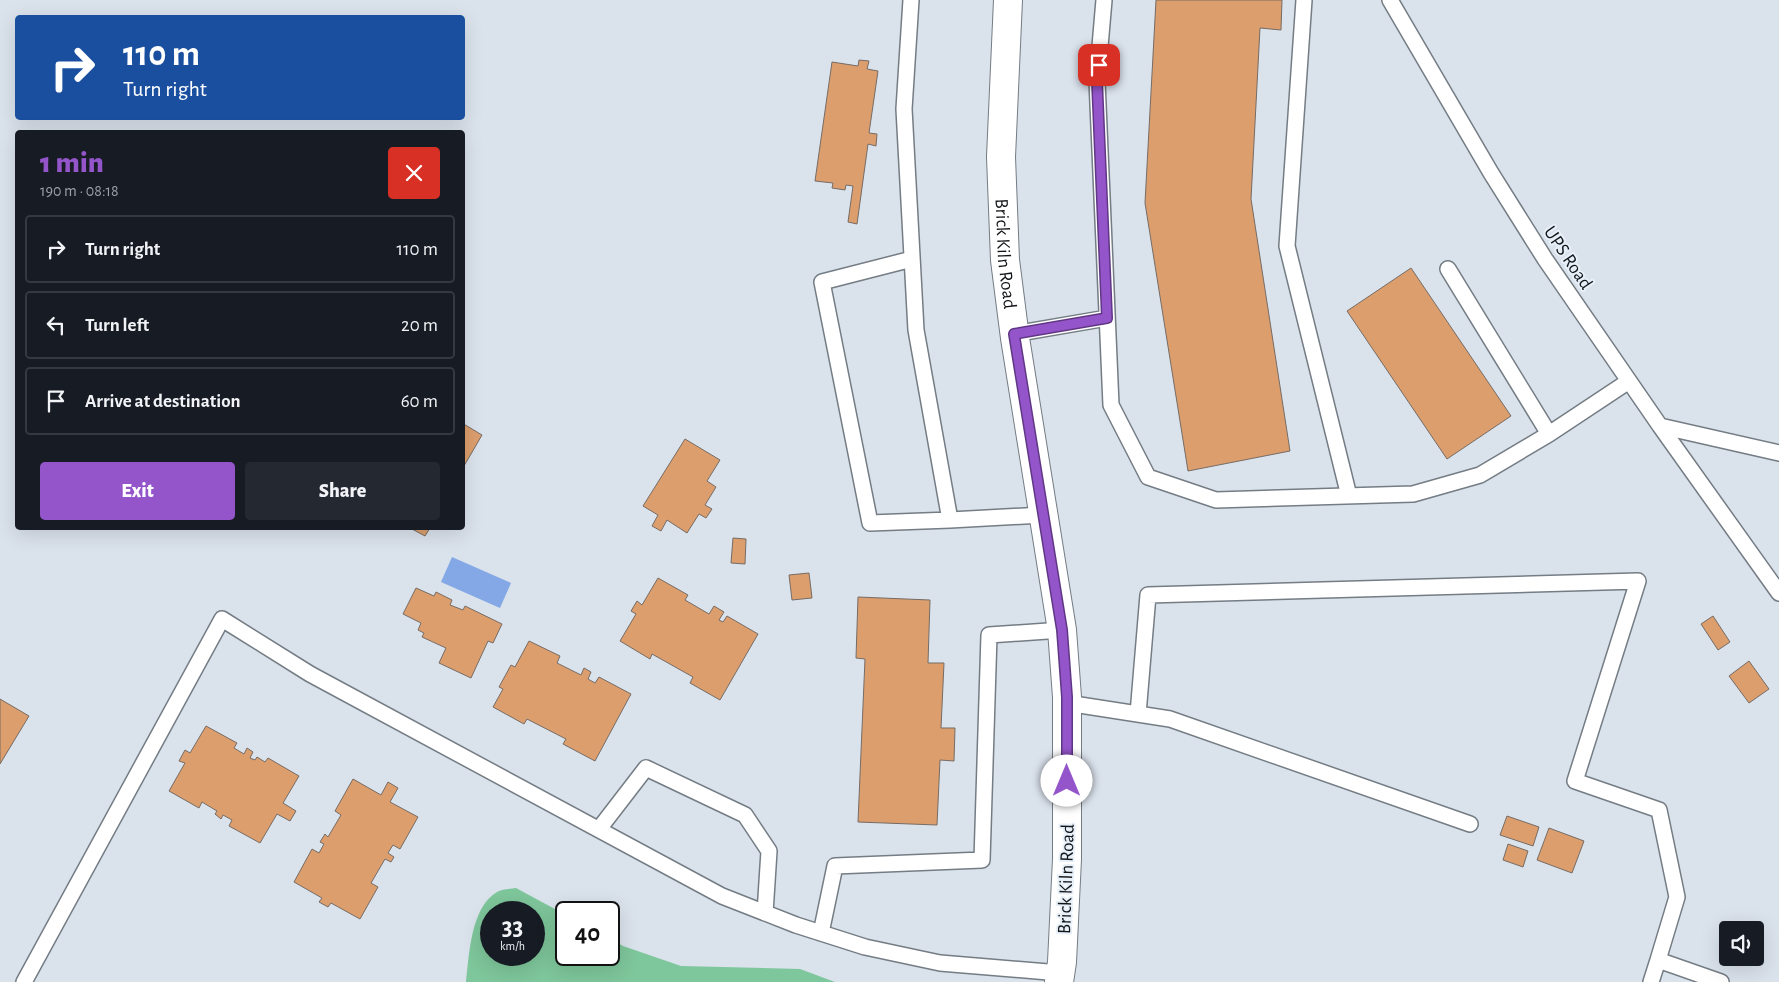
<!DOCTYPE html>
<html lang="en">
<head>
<meta charset="utf-8">
<style>
	body { margin:0; font-family:"Alegreya Sans",sans-serif; background:#242831; color:#f1f3f6; height:100vh; display:flex; flex-direction:column; font-size:19px; white-space:nowrap }
	* { box-sizing:border-box; margin:0 }
	p { font-size:16px; color:#9ea1a6 }
	.icon { flex:none; width:28px; height:28px; fill:none; stroke:currentColor; stroke-width:2; stroke-linecap:round; stroke-linejoin:round }
	.map { position:relative; flex:1; overflow:hidden }
	.panel { position:absolute; left:15px; top:130px; width:450px; height:400px; display:flex; flex-direction:column; background:#171b24; border-radius:5px; box-shadow:0 5px 20px #0002 }
	.panel>* { flex:none }
	.top-card { position:absolute; left:15px; top:15px; width:450px; height:105px; border-radius:5px; box-shadow:0 5px 20px #0002; background:#1a4fa0; color:#fff; overflow:hidden }
	.controls { position:absolute; left:1719px; top:921px; display:grid; gap:10px }
	.controls a { display:grid; place-items:center; width:45px; height:45px; border-radius:5px; background:#171b24; box-shadow:0 5px 20px #0002; font-size:25px }
	.speed { position:absolute; left:480px; top:901px; display:flex; gap:10px; font-size:25px; font-weight:700; text-align:center }
	.speed>* { display:grid; place-content:center; width:65px; height:65px; border-radius:50%; background:#171b24; box-shadow:0 5px 20px #0002; line-height:1 }
	.speed small { font-size:12px; font-weight:400 }
	.speed .limit { border:2px solid #111; border-radius:8px; background:#fff; color:#111 }
	.pin { position:absolute; display:grid; place-items:center; width:42px; height:42px; color:#fff; margin:-21px; border-radius:10px; box-shadow:0 2px 8px #0006 }
	.me { position:absolute; width:55px; margin:-28px; rotate:0deg; stroke-linejoin:round; filter:drop-shadow(0 0 4px #0008) }
	.turn { display:flex; align-items:center; gap:18px; height:105px; padding:0 25px; font-size:22px }
	.turn .icon { width:65px; height:65px; stroke-width:2.5 }
	.turn b { display:block; font-size:35px; line-height:42px }
	.round { display:grid; place-items:center; flex:none; width:52px; height:52px; border-radius:5px; background:#242831 }
	.overview { display:flex; align-items:center; justify-content:space-between; height:85px; padding:0 25px }
	h1 { font-size:30px; font-weight:800; line-height:38px; color:#9455cb }
	.cta { display:flex; gap:10px; margin-top:auto; padding:10px 25px }
	.cta a { flex:1; height:58px; border-radius:5px; background:#9455cb; color:#fff; font-size:20px; font-weight:800; line-height:58px; text-align:center }
	.cta a+a { background:#242831; color:#f1f3f6 }
	ul { padding:0; list-style:none }
	li { display:flex; align-items:center; gap:15px; height:68px; margin:0 10px 8px; padding:0 15px; border:2px solid #363941; border-radius:5px }
	li div { flex:1 }
	li b { display:block; font-size:19px }
	li em { font-style:normal }
	.map>svg:first-child { display:block }
	.green { fill:#7ec69b; fill-rule:evenodd }
	.water { fill:#83a8e5 }
	.building { fill:#dc9e6d; stroke:#766c65 }
	.lines { fill:none; stroke-linecap:round; stroke-linejoin:round }
	.service-casing { stroke:#747c84; stroke-width:18 }
	.tertiary-casing { stroke:#747c84; stroke-width:30 }
	.service { stroke:#fff; stroke-width:15 }
	.tertiary { stroke:#fff; stroke-width:28 }
	.route-casing { stroke:#603784; stroke-width:12 }
	.route { stroke:#9455cb; stroke-width:9 }
	.labels { text-anchor:middle; stroke-width:4; stroke-linejoin:round; paint-order:stroke }
	.street-label { font-size:19px; fill:#121518; stroke:#e7f0f9 }
</style>
</head>
<body>
<div class="map">
<svg width="1779" height="982" viewBox="0 0 1779 982">
	<rect width="100%" height="100%" fill="#dae2ec"/>
	<!-- green -->
	<path class="green" d="M516,888L566,915V955H609V938L623,946L681,966L800,969L835,982H466C469,955 471,907 497,892C502,889 510,889 516,888ZM491,912H534V955H491Z"/>
	<!-- water -->
	<path class="water" d="M452,557L511,583L500,608L441,582Z"/>
	<!-- building -->
	<path class="building" d="M1156,0H1282L1281,30L1260,28L1251,199L1290,451L1188,471L1145,203Z
		M859,60L869,61L867,69L878,71L869,133L877,134L876,146L868,144L857,224L848,222L853,186L846,185L845,190L832,188L833,183L815,181L832,62L858,66Z
		M1411,268L1511,416L1447,459L1347,311Z
		M462,423L482,435L464,466L462,465Z
		M685,439L720,460L707,481L716,487L705,505L712,509L706,518L699,514L687,533L667,520L661,531L652,526L658,515L643,506Z
		M410,528H430L425,536Z
		M733,538L746,539L745,564L731,563Z
		M809,573L812,598L792,600L789,575Z
		M658,578L688,595L685,600L709,614L714,606L724,612L719,620L723,622L727,616L758,634L720,700L690,683L693,677L652,654L650,659L620,641L636,614L631,611L637,601L642,605Z
		M416,588L434,596L436,592L452,600L450,605L463,610L465,606L502,624L493,643L488,641L471,678L439,663L446,648L422,637L424,633L418,630L421,623L403,614Z
		M858,597L930,600L928,663H944L941,728H955L954,761L940,760L937,825L858,822L865,659L856,658Z
		M1713,616L1730,642L1718,650L1701,624Z
		M529,641L560,656L557,663L581,675L584,668L591,672L588,679L595,683L599,677L631,694L595,761L563,744L566,739L527,719L524,724L493,707L503,689L499,687L511,665L515,667Z
		M1749,661L1769,689L1749,703L1729,676Z
		M0,699L29,716L0,764Z
		M206,726L237,743L234,748L244,754L247,748L253,752L250,758L255,760L257,757L265,762L268,758L299,776L283,803L296,811L290,821L277,814L260,843L229,826L232,820L223,815L221,819L215,814L217,811L202,802L199,808L169,791L185,763L179,761L185,750L190,753Z
		M353,779L381,795L388,782L398,788L390,802L418,817L400,849L393,845L388,853L394,857L391,862L385,859L371,883L378,887L360,919L331,903L328,907L319,902L322,898L294,882L312,849L319,853L324,844L320,842L325,834L328,837L341,815L335,811Z
		M1507,816L1539,827L1533,846L1500,835Z
		M1549,828L1584,841L1572,873L1537,860Z
		M1508,844L1528,851L1523,867L1503,860Z"/>
	<g class="lines">
		<!-- service casing -->
		<g class="service-casing">
			<path id="service" d="M911,0L904,109L916,330L950,520L1042,515
				M1104,0L1097,81L1111,405L1148,477L1216,500L1413,494L1480,475L1549,434
				M1304,0L1287,246L1349,496
				M1390,0L1491,173L1545,259L1660,426L1779,453
				M912,259L822,282L870,523L950,520
				M1448,269L1549,434L1629,381
				M1014,334L1107,318
				M1660,426L1779,593
				M1067,703L1170,719L1470,824
				M1138,714L1148,595L1638,581L1575,781L1659,810L1677,897L1658,960L1721,982
				M599,829L646,768L745,815L769,851L765,913
				M821,933L835,866L982,860L989,635L1062,630
				M24,982L222,619L310,674L722,896L796,925L865,947L940,963L1060,973
				M1651,982L1658,960"/>
		</g>
		<!-- tertiary casing -->
		<g class="tertiary-casing">
			<g id="tertiary">
				<path id="s1" d="M1008,0L1001,157L1005,260L1015,338L1062,630L1067,697V859L1062,962L1059,982"/>
			</g>
		</g>
		<!-- service -->
		<use href="#service" class="service"/>
		<!-- tertiary -->
		<use href="#tertiary" class="tertiary"/>
	</g>
	<g class="lines">
		<!-- route casing -->
		<g class="route-casing">
			<path id="route" d="M1067,781V697L1062,630L1014,334L1107,318L1097,81L1099,65"/>
		</g>
		<!-- route -->
		<use href="#route" class="route"/>
	</g>
	<g class="labels">
		<!-- street labels -->
		<g class="street-label">
			<text dy="7" stroke="none"><textPath href="#s1" startOffset="254">Brick Kiln Road</textPath></text>
			<text transform="translate(1569 257) rotate(56)" y="7">UPS Road</text>
			<text transform="translate(1065 879) rotate(-88)" y="7">Brick Kiln Road</text>
		</g>
	</g>
</svg>
<div class="controls">
<a><svg class="icon" aria-label="sound" viewBox="0 0 24 24"><path d="M4 9h4l5-4v14l-5-4H4zM17 9q2 3 0 6"/></svg></a>
</div>
<div class="speed"><div>33<small>km/h</small></div><div class="limit">40</div></div>
<div class="pin" style="left:1099px;top:65px;background:#d93025"><svg class="icon" aria-label="arrive" viewBox="0 0 24 24"><path d="M6 21V4h12l-3 4 3 4H6"/></svg></div>
<svg class="me" style="left:1067px;top:781px" viewBox="-20 -20 40 40"><circle r="19" fill="#fff"/><path d="M0-13L10 11 0 6-10 11z" fill="#9455cb"/></svg>
<div class="top-card">
<div class="turn"><svg class="icon" aria-label="right" viewBox="0 0 24 24"><path d="M7 20v-9h11M14 6l5 5-5 5"/></svg><div><b>110 m</b>Turn right</div></div>
</div>
<section class="panel">
<div class="overview"><div><h1>1 min</h1><p>190 m · 08:18</p></div><a class="round" style="background:#d93025;color:#fff"><svg class="icon" aria-label="close" viewBox="0 0 24 24"><path d="M6 6l12 12M18 6L6 18"/></svg></a></div>
<ul>
<li><svg class="icon" aria-label="right" viewBox="0 0 24 24"><path d="M7 20v-9h11M14 6l5 5-5 5"/></svg><div><b>Turn right</b></div><em>110 m</em></li>
<li><svg class="icon" aria-label="left" viewBox="0 0 24 24"><path d="M17 20v-9H6M10 6l-5 5 5 5"/></svg><div><b>Turn left</b></div><em>20 m</em></li>
<li><svg class="icon" aria-label="arrive" viewBox="0 0 24 24"><path d="M6 21V4h12l-3 4 3 4H6"/></svg><div><b>Arrive at destination</b></div><em>60 m</em></li>
</ul>
<div class="cta"><a>Exit</a><a>Share</a></div>
</section>
</div>
</body>
</html>
